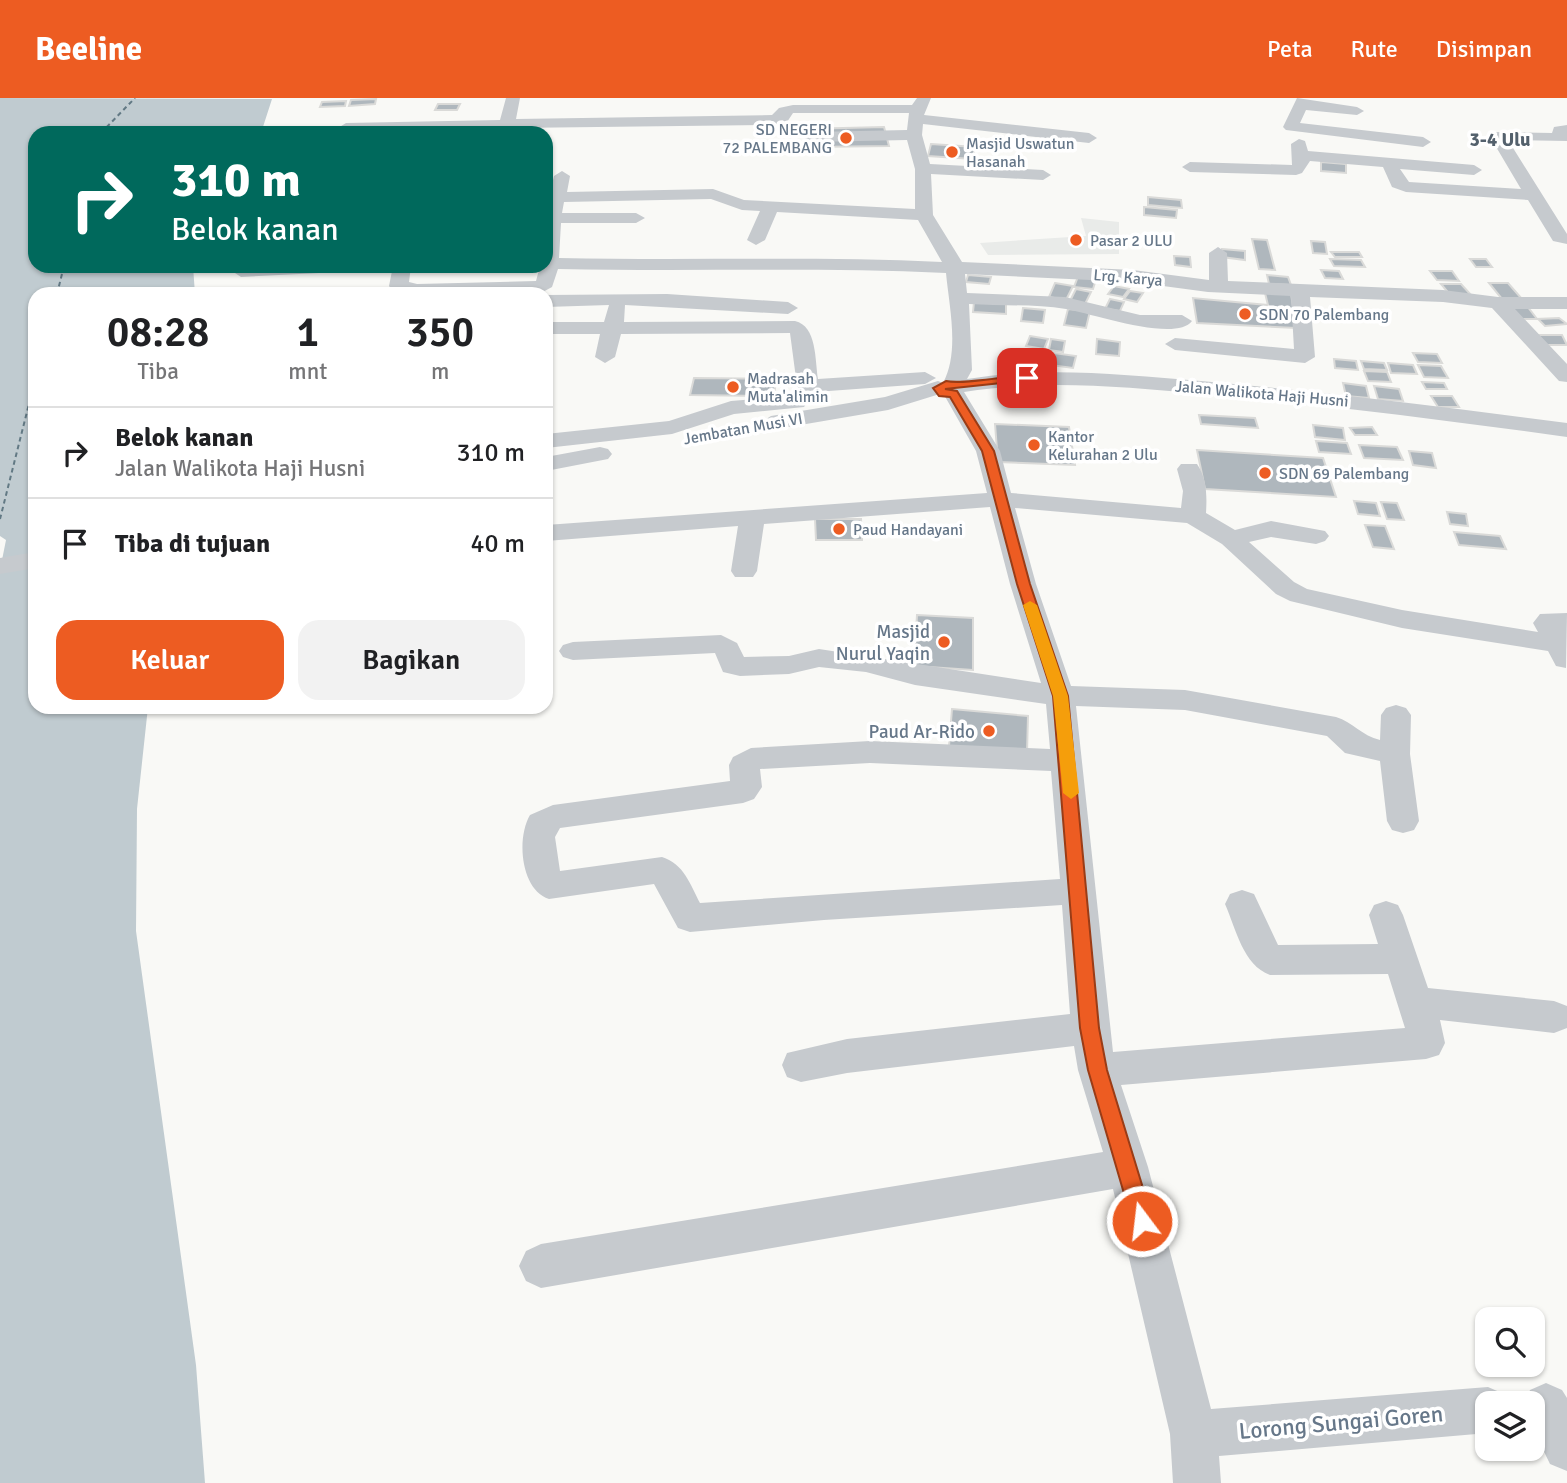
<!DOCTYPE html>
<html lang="id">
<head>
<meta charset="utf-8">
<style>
	body { margin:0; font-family:Signika,sans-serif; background:#f2f2f2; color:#202124; height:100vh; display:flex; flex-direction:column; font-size:26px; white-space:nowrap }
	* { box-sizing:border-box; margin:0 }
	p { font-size:23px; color:#757577 }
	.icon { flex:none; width:38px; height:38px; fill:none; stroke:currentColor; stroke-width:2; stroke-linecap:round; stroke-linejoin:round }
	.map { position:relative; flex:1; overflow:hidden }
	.side { position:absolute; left:28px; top:189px; width:525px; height:427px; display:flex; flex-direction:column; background:#fff; border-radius:21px; box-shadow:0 2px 5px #0004 }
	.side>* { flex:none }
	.banner { position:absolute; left:28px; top:28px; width:525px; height:147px; border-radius:21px; box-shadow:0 2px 5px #0004; background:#00695c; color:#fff; overflow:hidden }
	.fabs { position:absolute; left:1475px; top:1209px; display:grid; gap:14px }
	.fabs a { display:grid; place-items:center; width:70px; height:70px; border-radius:14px; background:#fff; box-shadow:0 2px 5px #0004; font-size:35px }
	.pin { position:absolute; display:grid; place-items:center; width:60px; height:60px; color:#fff; margin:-30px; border-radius:14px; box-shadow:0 4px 10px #0006 }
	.me { position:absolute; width:77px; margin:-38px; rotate:345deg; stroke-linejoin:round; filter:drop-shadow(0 0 5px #0008) }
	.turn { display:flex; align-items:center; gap:24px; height:147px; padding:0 28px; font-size:32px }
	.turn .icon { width:91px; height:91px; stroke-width:2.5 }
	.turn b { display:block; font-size:49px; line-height:60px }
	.eta { display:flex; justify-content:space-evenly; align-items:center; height:119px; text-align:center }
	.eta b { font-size:42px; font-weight:600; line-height:49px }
	.cta { display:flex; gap:14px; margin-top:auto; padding:14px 28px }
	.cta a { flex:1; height:80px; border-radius:21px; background:#ed5c22; color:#fff; font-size:28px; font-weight:600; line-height:80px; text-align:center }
	.cta a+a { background:#f2f2f2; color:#202124 }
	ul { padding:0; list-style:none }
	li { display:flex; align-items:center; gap:21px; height:91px; padding:0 28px; border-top:2px solid #e0e0e0 }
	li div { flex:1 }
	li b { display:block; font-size:26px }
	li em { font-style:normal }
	header { display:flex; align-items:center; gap:42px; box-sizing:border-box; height:98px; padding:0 35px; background:#ed5c22; color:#fff }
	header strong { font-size:33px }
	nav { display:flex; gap:38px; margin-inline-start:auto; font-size:24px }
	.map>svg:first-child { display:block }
	.built { fill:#e9ebe9 }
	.water { fill:#c0cbd0 }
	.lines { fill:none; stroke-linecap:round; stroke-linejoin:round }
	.ferry { stroke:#627984; stroke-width:2; stroke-dasharray:4.5 3.5; stroke-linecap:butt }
	.building { fill:#afb7bd; stroke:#dadad8; stroke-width:2 }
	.minor { fill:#c6cace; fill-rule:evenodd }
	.route { fill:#ed5c22; stroke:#9a3c16; stroke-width:2 }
	.slow { fill:#f59e0b }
	.poi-dot { fill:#ed5c22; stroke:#fff; stroke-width:2.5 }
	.labels { text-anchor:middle; stroke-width:7; stroke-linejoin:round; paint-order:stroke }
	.far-poi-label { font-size:16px; fill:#667789; stroke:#fff; text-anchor:start }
	.far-street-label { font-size:16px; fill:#667789; stroke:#fff }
	.far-quarter-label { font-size:19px; font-weight:bold; fill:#54616d; stroke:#fff }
	.poi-label { font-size:19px; fill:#667789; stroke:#fff; text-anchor:end }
	.near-street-label { font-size:23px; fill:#667789; stroke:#fff }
</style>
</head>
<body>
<header>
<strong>Beeline</strong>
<nav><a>Peta</a><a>Rute</a><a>Disimpan</a></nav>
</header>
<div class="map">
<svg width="1567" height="1385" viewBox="0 0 1567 1385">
	<rect width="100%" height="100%" fill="#f9f9f6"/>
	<!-- built -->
	<path class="built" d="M1081,120L1119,124V156L988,157L980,145L1086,138Z"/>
	<!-- water -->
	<path class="water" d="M0,0L272,1L261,35H35V168H193L195,196H35V609H148L137,711L136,833L196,1267L205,1385H0V472L6,442L0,438Z"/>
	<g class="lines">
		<!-- ferry -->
		<path class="ferry" d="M101,35L135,0
			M57,196L64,168
			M0,421L35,282"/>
	</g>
	<!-- building -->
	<path class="building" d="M376,1L375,6L349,8L351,2Z
		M346,3L345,8L320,9L322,4Z
		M438,6H460L457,12H435Z
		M884,29L889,48L808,49L803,31Z
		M931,46L975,49L973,61L928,58Z
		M1321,64L1346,66V75L1321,73Z
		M1148,99L1181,102L1182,110L1148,107Z
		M1144,109L1177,112L1176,120L1144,117Z
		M1252,141L1267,142L1275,172L1259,171Z
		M1311,143L1325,144L1327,156L1313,155Z
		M1222,151L1245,153V162L1222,159Z
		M1331,154H1359L1362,159H1335Z
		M1174,158L1190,159L1191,169L1175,167Z
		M1330,161L1361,162L1365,169L1334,168Z
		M1470,161H1486L1492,169H1476Z
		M1321,172L1339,173L1343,181L1325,180Z
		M1430,173H1452L1459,183L1437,182Z
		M1079,176L1097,178L1093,191L1074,189Z
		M968,177L991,179L989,186L966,184Z
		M1267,177L1288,179L1291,187L1269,186Z
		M1055,185L1073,188L1066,202L1049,199Z
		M1489,185H1508L1522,201H1502Z
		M1441,186H1461L1472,198H1451Z
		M1114,188L1129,191L1123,199L1108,196Z
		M1076,191L1091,194L1084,208L1069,205Z
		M1130,193L1143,195L1137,204L1124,201Z
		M1265,195H1291L1296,230L1197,225L1193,200L1268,207Z
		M1110,201L1124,204L1120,213L1105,211Z
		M974,204L1006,205V216L973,214Z
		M1499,205L1527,208L1537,221H1520Z
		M1023,210L1045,212L1043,225L1021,223Z
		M1068,211L1090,213L1086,230L1064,227Z
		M1559,220L1567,226L1545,228L1538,221Z
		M1537,237H1562L1567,247H1547Z
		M1030,238L1048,241L1044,251L1026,248Z
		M1051,241L1065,243L1063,254L1049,252Z
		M1097,241L1120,244L1119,258L1096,256Z
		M1024,251L1076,258L1073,270L1020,263Z
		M1413,255L1437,256L1442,265L1418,264Z
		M1334,261L1356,263L1358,272L1335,270Z
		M1361,263L1384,265L1387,272L1364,271Z
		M1388,265L1413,267L1417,276L1391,275Z
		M1418,267L1441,268L1448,280L1424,279Z
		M1364,273L1387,274L1391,284L1368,283Z
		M694,280L776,281L774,298L690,297Z
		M1422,284L1444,285L1447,291H1426Z
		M1343,285L1366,288L1369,300L1346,298Z
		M1374,288L1399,291L1403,303L1378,301Z
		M1431,298H1452L1459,309H1438Z
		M1199,317L1255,320L1258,330L1201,326Z
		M995,326L1069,329L1075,367L998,364Z
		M1313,327L1343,330L1345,342L1315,339Z
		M1372,329L1377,337H1355L1350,330Z
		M1316,343L1347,345L1351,356L1319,354Z
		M1359,347L1397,349L1403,362L1364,360Z
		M1197,352L1323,360L1336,399L1205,391Z
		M1409,353L1432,355L1436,370L1413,367Z
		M1354,403L1376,405L1380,418L1358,416Z
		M1381,404L1397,405L1404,422L1387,421Z
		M1447,414L1466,416L1468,428L1450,426Z
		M815,421H861L862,442H816Z
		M1365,427L1385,428L1394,451L1373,449Z
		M1454,434L1500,438L1506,451L1459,447Z
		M917,517L973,520V572L914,568Z
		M952,611L1028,618L1027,655L949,648Z"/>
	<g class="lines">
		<!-- minor -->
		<path class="minor" d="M506,0H520L516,21L772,17L779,10L793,7H912L917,0H931L924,17L1089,35L1097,40L1089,45L923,26L922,37L930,66L1043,72L1051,77L1043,82L931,76L933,117L962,164L1133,172L1209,182V155L1218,149L1227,155L1228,183L1443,192L1498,199H1567V211H1515L1567,266V284L1559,283L1492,210L1443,204L1310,199L1315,259L1305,265L1175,252L1165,246L1175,240L1294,251L1291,198L1208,194L1133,184L965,176L967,195L1065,199L1140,217H1182L1192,223C1176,245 1090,215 1066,211C1035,206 1001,208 969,206L972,272L967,281C1045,268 1123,277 1201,283C1324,294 1445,309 1567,325V339C1446,322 1325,307 1203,296C1123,289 1044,281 964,294L1000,353L1011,395L1181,410L1183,393L1177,371L1181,366H1197C1207,381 1207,398 1206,415L1235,432L1271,423L1325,433L1329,438L1325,443L1316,446L1271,439L1249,444L1294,484L1307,491L1402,512L1538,534L1533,525L1540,516L1567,515L1566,570L1556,568L1548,553L1402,530L1290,503L1276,496L1222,446L1187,425L1015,410L1036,486L1071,588L1185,592L1336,619C1353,624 1362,638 1380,642L1381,617L1386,610L1396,607L1406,610L1411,617L1410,656L1419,723L1414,732L1403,735L1392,732L1387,723L1380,663L1345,655L1327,638L1185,612L1076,608L1113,954L1405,930L1388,876L1270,877C1243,867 1236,831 1225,806L1230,796L1242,792L1254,796L1278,847L1378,846L1369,817L1374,807L1386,803L1398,807L1403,817L1428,890L1554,903L1567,908V930L1554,935L1440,922L1445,945L1439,957L1426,961L1121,987L1148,1069L1211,1311L1488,1289L1504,1296L1509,1306H1488V1335L1219,1358L1221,1385H1173L1170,1336L1113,1091L541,1190L526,1183L519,1168L526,1153L541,1146L1103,1054L1078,972L1074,948L847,975L801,984L787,979L782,967L787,955L847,941L1070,916L1062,807L824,822L690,834L678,830L654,786L549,801C521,792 516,741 530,717L553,707L730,683L729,667L733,659L751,650L870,643L1050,651L1046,606L915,587L866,574L819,569L789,576L740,578L723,574L715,555L573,562L563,559L559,553L563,547L573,544L721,537L737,545L744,559L789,558L819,551L1041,585L1010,486L990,409L764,426L757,473L753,479H735L731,473L738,428L546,443V427L987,395L976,353L943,295L888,312L771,332L760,325L771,318L885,299L938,283L943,285C960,254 949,208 946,175C817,169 688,174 558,171L552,189L541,195L409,196L392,192L389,188L393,168H411L409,184L417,186L536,183L540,168H546V109L554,78L562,73L570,78L567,94L713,91L744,102L915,111V71L907,42L812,44L804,39L812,34L907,32L909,15H793L787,24L772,27L514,30L513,35H497L498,31L346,35L338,30L346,25L500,22ZM711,101L742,112L760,113L747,142L756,147L765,142L777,114L918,122L942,164C815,158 687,163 559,160L561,125H636L645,120L636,115H562L564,104ZM870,665L1051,673L1060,781L700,805C690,786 684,766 662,759L560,773L555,739L560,730L743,705L754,701L762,689L760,671Z
			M1297,0L1357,9L1364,13L1357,17L1306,12L1300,25L1423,39L1431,44L1423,49L1286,32L1283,29Z
			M1567,27V43L1508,42L1567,136V146L1553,143L1528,102L1406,94L1392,89L1383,69L1310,63L1302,75L1296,77L1190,74L1182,69L1190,64L1292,67L1291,46L1299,41L1305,43L1308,53L1474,67L1482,72L1474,77L1400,71L1409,84L1521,91L1489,37L1492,34L1552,35L1554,29Z
			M238,168H348L339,174L241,179L232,173Z
			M667,196L788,204L798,210L788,216L625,207L624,224L795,223C817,228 815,262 818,281L925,274L936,280L925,286L815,294L804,309L734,316L672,336L546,350V336L669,323L731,303L789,298L797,288L790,235L621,236L615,259L605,265L595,259L600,236H546V224H604L609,207L546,209V197Z
			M600,349L608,351L612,356L608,361L546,373V359Z
			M35,454V470L0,476V460Z
			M1546,1285L1562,1292L1567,1300V1373L1550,1366L1533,1331V1306H1524L1530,1292Z"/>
	</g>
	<!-- route -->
	<path class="route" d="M1027,277L1031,278V282L945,291L957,293L994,353L1030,486L1068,598L1099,930L1107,972L1153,1123L1150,1130L1142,1134L1135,1130L1132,1123L1088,972L1080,930L1053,598L1017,486L982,353L950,299L939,298L933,290L946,283C963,287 1006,278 1027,277Z"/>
	<!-- slow -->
	<path class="slow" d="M1030,503L1037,507L1068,598L1079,695L1071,701L1063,695L1053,598L1023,507Z"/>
	<!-- markers -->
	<g class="poi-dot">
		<circle cx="846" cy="40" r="7"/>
		<circle cx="952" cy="54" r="7"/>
		<circle cx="1076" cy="142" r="7"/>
		<circle cx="1245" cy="216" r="7"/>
		<circle cx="733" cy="289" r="7"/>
		<circle cx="1034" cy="347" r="7"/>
		<circle cx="1265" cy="375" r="7"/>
		<circle cx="839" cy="431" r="7"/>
		<circle cx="944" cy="544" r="7"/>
		<circle cx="989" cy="633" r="7"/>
	</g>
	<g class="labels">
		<!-- far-poi labels -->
		<g class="far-poi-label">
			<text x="832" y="37" text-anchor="end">SD NEGERI<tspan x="832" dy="18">72 PALEMBANG</tspan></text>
			<text x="966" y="51">Masjid Uswatun<tspan x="966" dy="18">Hasanah</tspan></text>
			<text x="1090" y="148">Pasar 2 ULU</text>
			<text x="1259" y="222">SDN 70 Palembang</text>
			<text x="747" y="286">Madrasah<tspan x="747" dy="18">Muta'alimin</tspan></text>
			<text x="1048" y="344">Kantor<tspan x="1048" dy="18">Kelurahan 2 Ulu</tspan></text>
			<text x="1279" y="381">SDN 69 Palembang</text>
			<text x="853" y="437">Paud Handayani</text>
		</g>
		<!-- far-street labels -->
		<g class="far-street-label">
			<text transform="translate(1128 179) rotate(5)" y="6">Lrg. Karya</text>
			<text transform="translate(1262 295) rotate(5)" y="6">Jalan Walikota Haji Husni</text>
			<text transform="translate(743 330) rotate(-10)" y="6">Jembatan Musi VI</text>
		</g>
		<!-- far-quarter labels -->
		<g class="far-quarter-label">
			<text x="1500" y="48">3-4 Ulu</text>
		</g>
		<!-- poi labels -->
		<g class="poi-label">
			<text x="930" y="540">Masjid<tspan x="930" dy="22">Nurul Yaqin</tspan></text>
			<text x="975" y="640">Paud Ar-Rido</text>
		</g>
		<!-- near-street labels -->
		<g class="near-street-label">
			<text transform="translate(1341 1324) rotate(-5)" y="8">Lorong Sungai Goren</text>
		</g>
	</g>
</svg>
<div class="fabs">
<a><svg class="icon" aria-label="search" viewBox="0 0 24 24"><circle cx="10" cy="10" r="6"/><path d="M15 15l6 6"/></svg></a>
<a><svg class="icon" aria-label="layers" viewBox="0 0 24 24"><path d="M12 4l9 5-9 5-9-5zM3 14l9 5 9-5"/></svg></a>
</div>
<div class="pin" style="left:1027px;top:280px;background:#d93025"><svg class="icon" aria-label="arrive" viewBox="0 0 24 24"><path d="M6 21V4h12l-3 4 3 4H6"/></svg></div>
<svg class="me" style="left:1142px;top:1123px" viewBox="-20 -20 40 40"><circle r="17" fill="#ed5c22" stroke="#fff" stroke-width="3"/><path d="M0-11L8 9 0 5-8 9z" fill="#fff"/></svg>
<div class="banner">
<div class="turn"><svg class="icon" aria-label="right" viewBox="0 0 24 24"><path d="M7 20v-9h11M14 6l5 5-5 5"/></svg><div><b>310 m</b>Belok kanan</div></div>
</div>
<section class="side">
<div class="eta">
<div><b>08:28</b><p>Tiba</p></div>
<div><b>1</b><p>mnt</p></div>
<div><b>350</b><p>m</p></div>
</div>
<ul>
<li><svg class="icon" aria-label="right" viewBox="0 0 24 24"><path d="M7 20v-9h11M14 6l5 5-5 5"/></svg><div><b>Belok kanan</b><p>Jalan Walikota Haji Husni</p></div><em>310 m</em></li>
<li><svg class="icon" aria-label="arrive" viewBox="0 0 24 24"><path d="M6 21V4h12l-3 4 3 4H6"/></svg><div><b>Tiba di tujuan</b></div><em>40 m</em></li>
</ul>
<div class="cta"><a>Keluar</a><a>Bagikan</a></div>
</section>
</div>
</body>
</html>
